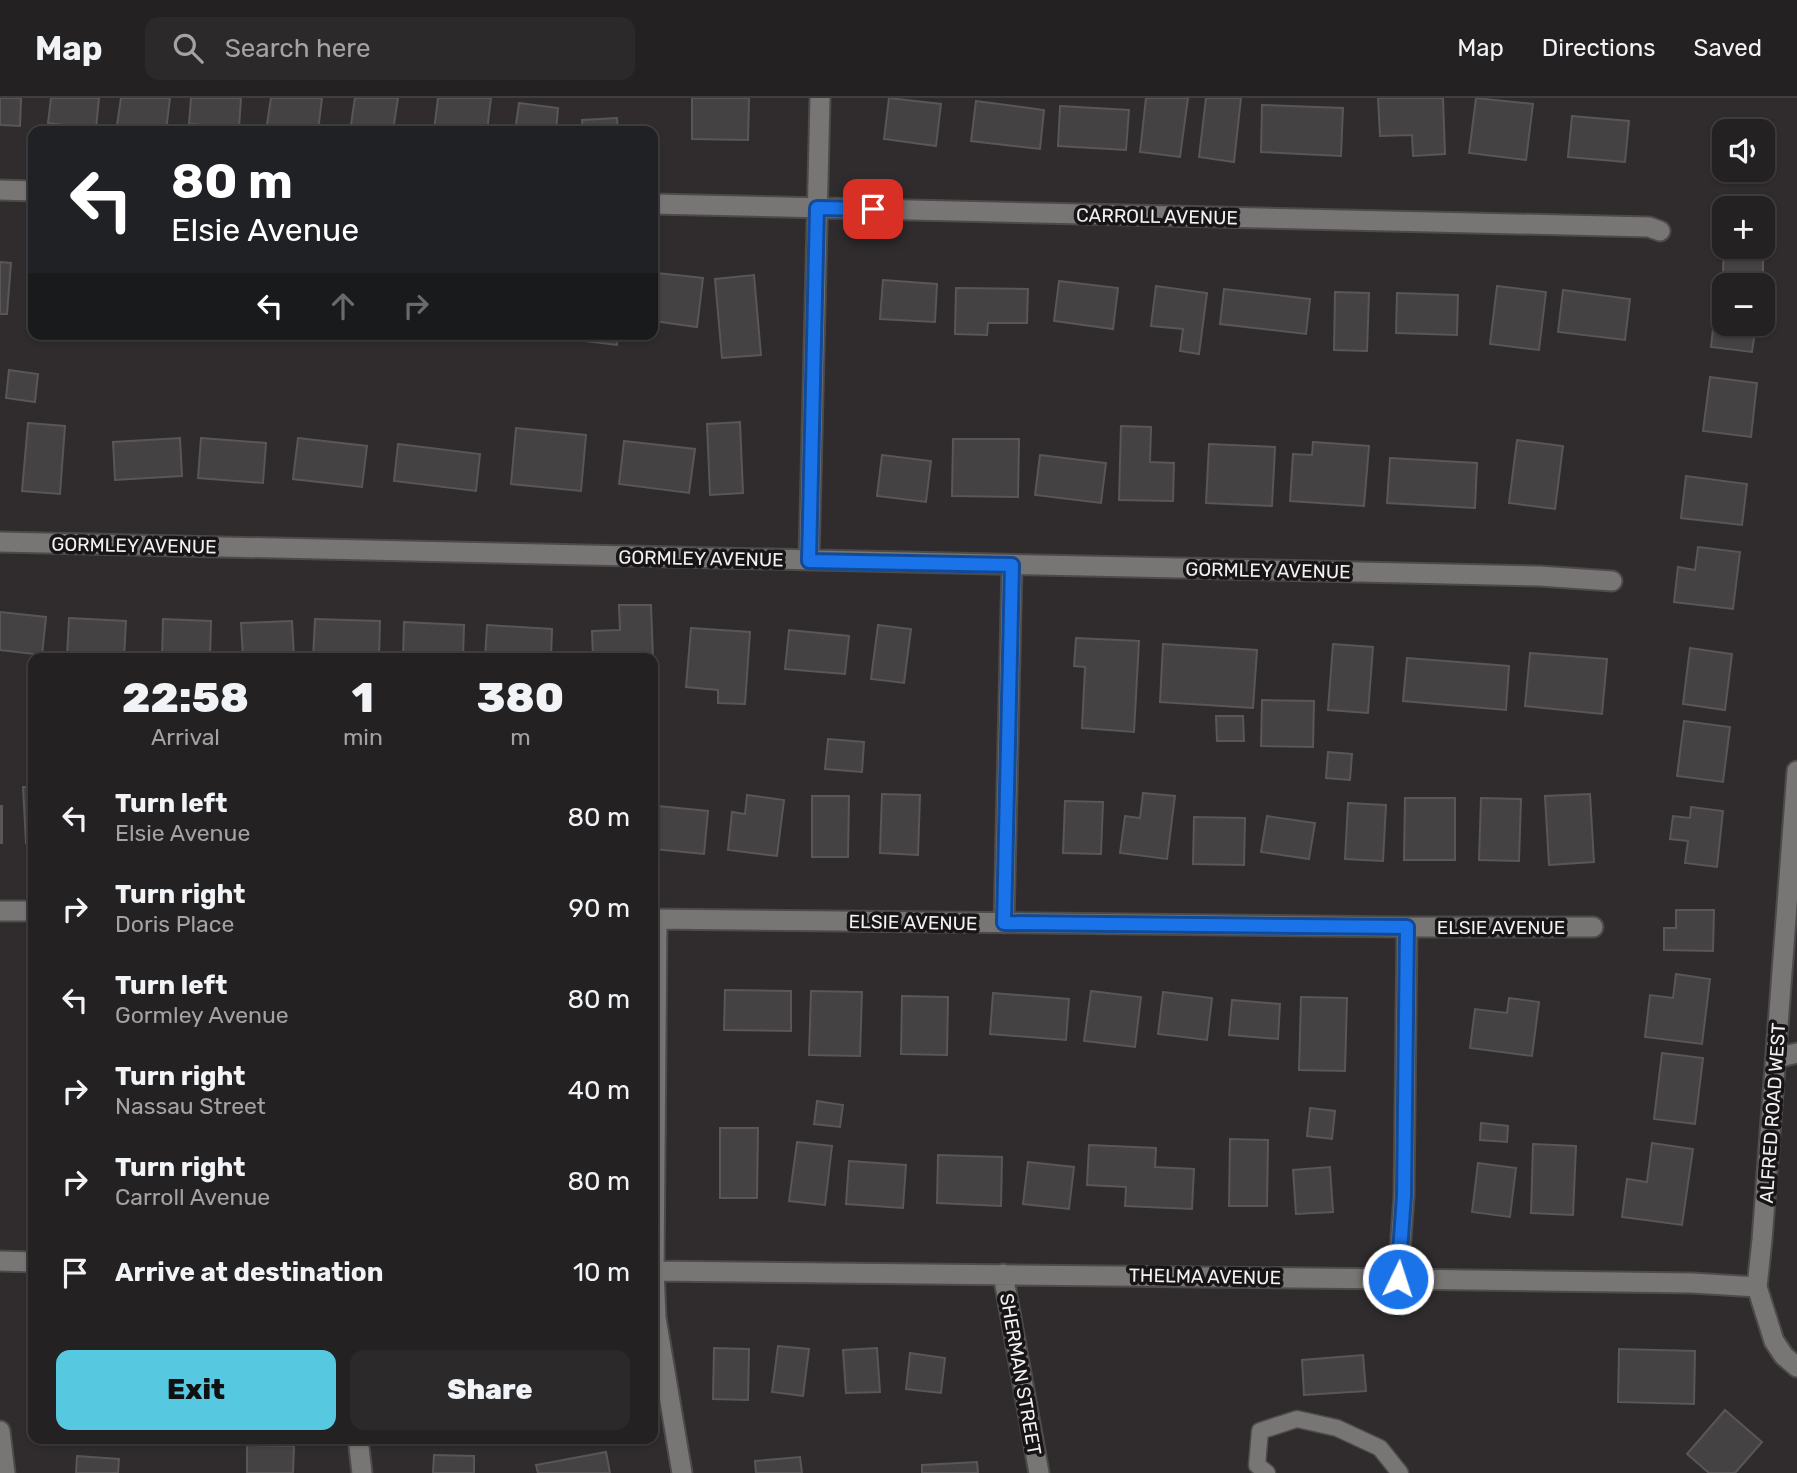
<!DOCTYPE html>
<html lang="en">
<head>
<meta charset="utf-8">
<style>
	body { margin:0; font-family:Rubik,sans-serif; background:#2c292a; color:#f1f3f6; height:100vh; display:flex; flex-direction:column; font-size:26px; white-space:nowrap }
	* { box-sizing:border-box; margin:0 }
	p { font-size:23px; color:#a3a3a5 }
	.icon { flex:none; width:38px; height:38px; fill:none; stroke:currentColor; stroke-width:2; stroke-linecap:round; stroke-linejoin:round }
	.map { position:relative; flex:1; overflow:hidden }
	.details { position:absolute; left:28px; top:555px; width:630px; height:791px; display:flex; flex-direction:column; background:#242122; border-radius:14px; box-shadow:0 2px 5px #0004,0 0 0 2px #413e40 }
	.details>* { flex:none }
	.banner { position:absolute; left:28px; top:28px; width:630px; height:214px; border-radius:14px; box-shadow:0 2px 5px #0004,0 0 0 2px #413e40; background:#202124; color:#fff; overflow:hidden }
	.controls { position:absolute; left:1712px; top:21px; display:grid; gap:14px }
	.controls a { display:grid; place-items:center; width:63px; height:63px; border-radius:14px; background:#242122; box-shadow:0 2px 5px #0004,0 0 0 2px #413e40; font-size:35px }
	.pin { position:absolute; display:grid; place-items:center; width:60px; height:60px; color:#fff; margin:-30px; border-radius:14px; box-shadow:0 4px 10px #0006 }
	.me { position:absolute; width:77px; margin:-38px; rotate:4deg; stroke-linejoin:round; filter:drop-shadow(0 0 5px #0008) }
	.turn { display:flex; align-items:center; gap:24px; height:147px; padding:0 28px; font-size:32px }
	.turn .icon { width:91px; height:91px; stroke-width:2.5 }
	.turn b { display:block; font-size:49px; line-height:60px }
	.lanes { display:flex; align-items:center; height:66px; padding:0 28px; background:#0003; justify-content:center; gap:35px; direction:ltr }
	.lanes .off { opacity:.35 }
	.eta { display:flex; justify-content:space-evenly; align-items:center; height:119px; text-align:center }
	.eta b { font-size:42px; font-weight:800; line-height:49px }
	.cta { display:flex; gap:14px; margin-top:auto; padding:14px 28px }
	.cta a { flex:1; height:80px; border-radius:14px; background:#56c9e1; color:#111; font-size:28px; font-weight:800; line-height:80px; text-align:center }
	.cta a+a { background:#2c292a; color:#f1f3f6 }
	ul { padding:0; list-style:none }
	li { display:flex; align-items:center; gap:21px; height:91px; padding:0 28px }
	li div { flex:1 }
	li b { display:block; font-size:26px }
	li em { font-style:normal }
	header { display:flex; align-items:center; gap:42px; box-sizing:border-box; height:98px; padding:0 35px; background:#242122; border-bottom:2px solid #413e40 }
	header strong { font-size:33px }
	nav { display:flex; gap:38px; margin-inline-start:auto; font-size:24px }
	.search { width:490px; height:63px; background:#2c292a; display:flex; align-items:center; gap:18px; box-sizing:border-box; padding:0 24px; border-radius:14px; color:#a3a3a5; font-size:26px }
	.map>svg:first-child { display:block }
	.building { fill:#454244; stroke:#595658; stroke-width:2 }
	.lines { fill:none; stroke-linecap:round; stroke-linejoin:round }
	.service-casing { stroke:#4d4a4a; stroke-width:19 }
	.minor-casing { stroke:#4d4a4a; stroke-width:23 }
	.service { stroke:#787575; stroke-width:16 }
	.minor { stroke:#787575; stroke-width:19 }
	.route-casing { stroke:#114b97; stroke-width:18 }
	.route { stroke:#1a73e8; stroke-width:12 }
	.labels { text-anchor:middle; stroke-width:7; stroke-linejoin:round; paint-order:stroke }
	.street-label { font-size:19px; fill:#f3f0f1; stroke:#171515 }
</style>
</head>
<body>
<header>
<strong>Map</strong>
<div class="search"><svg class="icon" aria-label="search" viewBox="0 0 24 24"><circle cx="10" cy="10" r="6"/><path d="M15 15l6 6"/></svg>Search here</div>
<nav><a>Map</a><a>Directions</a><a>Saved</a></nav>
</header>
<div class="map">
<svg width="1797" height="1375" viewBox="0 0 1797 1375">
	<rect width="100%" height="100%" fill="#302c2d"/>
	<!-- building -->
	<path class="building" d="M0,0H21L20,28L0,27Z
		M51,0H99L96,31L48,25Z
		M121,0H170L166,33L117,27Z
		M191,0H241L239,30L189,26Z
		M271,0H322L318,33H266Z
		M355,0H398L393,33H350Z
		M438,0H491L487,33L434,32Z
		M692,0H749L748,42L692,41Z
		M889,0L941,6L936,48L884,41Z
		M1146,0H1188L1180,59L1140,54Z
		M1206,0H1241L1234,64L1199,59Z
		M1378,0H1443L1445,56L1413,58L1412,37L1380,38Z
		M1476,0L1533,6L1526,62L1469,55Z
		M976,3L1044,12L1040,51L971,43Z
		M519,5L558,10L556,33H515Z
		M1262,7L1343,10L1341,58L1261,54Z
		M1060,8L1129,12L1126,52L1058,48Z
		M1572,18L1629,23L1625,64L1568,59Z
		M617,20L618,33H583L582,22Z
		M1768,30L1772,72L1725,77V72H1762V33H1742Z
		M1724,129V149H1762L1763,130V179H1723Z
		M0,164L11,165L7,216H0Z
		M657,175L703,180L697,229L653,223Z
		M754,177L761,257L722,260L715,181Z
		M883,182L937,186L935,224L880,221Z
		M1059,183L1118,190L1113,231L1054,223Z
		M1156,188L1207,195L1199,256L1180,253L1183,231L1151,228Z
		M1497,188L1546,194L1539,252L1490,246Z
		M956,190L1028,191L1027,225H988L987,237L955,236Z
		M1224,191L1310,201L1306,236L1220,226Z
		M1563,192L1630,201L1625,242L1558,234Z
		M1335,194L1369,195L1367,253L1334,252Z
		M1397,195L1458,197L1457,237L1396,235Z
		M1717,195L1724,196V226H1756L1752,254L1711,249Z
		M576,236H618L617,247L575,242Z
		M9,272L38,276L35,304L6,300Z
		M1710,279L1757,285L1751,339L1703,333Z
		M740,324L743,395L710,397L707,326Z
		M28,325L65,328L60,396L22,393Z
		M1121,328L1151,329L1150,364L1174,365L1173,403L1119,402Z
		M516,330L586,337L581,393L511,386Z
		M180,340L182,378L115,382L113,344Z
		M201,340L266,345L263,385L198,380Z
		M298,340L367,348L362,389L293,381Z
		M953,341H1019L1018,399L952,398Z
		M1517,342L1563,348L1555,411L1509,405Z
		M624,343L695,351L689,395L619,386Z
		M1313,344L1369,348L1364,408L1290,403L1293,356L1312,357Z
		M398,346L480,356L476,393L394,383Z
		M1209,346L1275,349L1272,408L1206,405Z
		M882,357L931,363L926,404L877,398Z
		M1040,357L1106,365L1101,405L1035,397Z
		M1390,360L1477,365L1475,410L1387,405Z
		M1686,378L1747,386L1742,427L1681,420Z
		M1698,449L1740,454L1733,511L1674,504L1678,469L1695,472Z
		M619,507H651L653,560H593L592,533L620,532Z
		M0,514L46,519L42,557L0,552Z
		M69,520L126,523L124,560L67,558Z
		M163,521L211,523L210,560H162Z
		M315,521L380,523L379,560H313Z
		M292,523L294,558L243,560L241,525Z
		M404,524L464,527L463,560H403Z
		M487,527L552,531L551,560H485Z
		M878,527L911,531L904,585L871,581Z
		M691,530L750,534L745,606L718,605V592L686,589Z
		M789,532L849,538L845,576L785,571Z
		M1076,540L1139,543L1134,634L1082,630L1085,569L1074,568Z
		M1163,546L1257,552L1253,610L1160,604Z
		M1333,546L1373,549L1368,615L1328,612Z
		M1690,550L1732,556L1725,612L1683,606Z
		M1530,555L1607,561L1602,616L1525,608Z
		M1407,560L1509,568L1506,612L1403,603Z
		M1262,602L1314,603L1313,649L1261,648Z
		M1216,618H1243L1244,643H1217Z
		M1684,623L1730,629L1723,684L1677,678Z
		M828,641L864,644L862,674L825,671Z
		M1328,654L1352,656L1350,682L1326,680Z
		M23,689H33V744L26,745Z
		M1143,695L1175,698L1167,761L1120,755L1125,718L1140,720Z
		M882,696L920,697L918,757L880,755Z
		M1590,696L1594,764L1549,767L1545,698Z
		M747,697L784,702L777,758L728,752L732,714L745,716Z
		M812,698H849L848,759H812Z
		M1405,700H1455V762H1404Z
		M1481,700L1521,701L1519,763L1479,762Z
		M1065,703L1103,704L1101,756L1063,755Z
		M1348,705L1386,707L1383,763L1345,761Z
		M0,708H2V745H0Z
		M658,708L708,713L704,756L654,751Z
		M1691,709L1723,713L1717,769L1685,765L1688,743L1670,741L1673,718L1690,720Z
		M1267,718L1315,725L1309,761L1261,754Z
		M1194,719L1245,720L1244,767L1193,766Z
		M1676,812H1714L1713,853L1664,852V830H1676Z
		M1676,876L1710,881L1702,946L1645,939L1650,897L1673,900Z
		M725,892L791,893V933L724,932Z
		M811,893L862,894L860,958L809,957Z
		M1091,893L1141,899L1135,949L1084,943Z
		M1163,894L1212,900L1207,942L1158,936Z
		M993,895L1069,901L1066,942L990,936Z
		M902,898L948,899L947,957L901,956Z
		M1301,899L1347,900L1345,973L1299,972Z
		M1509,900L1539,904L1532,958L1470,950L1475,911L1507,915Z
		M1232,902L1280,906L1278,941L1229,937Z
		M1662,955L1703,960L1695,1026L1654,1021Z
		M817,1003L843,1007L840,1029L814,1026Z
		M1310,1010L1335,1013L1332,1041L1307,1038Z
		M1481,1025L1508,1028L1507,1044L1480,1042Z
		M720,1030H758L757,1100H720Z
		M1230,1041L1268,1042L1267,1108H1229Z
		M797,1044L832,1048L825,1107L789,1103Z
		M1652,1045L1693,1051L1682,1127L1622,1119L1627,1081L1647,1084Z
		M1533,1046L1576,1048L1573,1117L1531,1115Z
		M1089,1047L1156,1050L1155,1069L1194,1071L1192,1111L1125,1108L1126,1089L1087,1087Z
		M938,1057L1002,1059L1001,1108L937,1105Z
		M849,1063L906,1067L903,1110L846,1106Z
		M1028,1064L1074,1069L1069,1111L1023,1106Z
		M1478,1065L1516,1070L1510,1119L1472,1114Z
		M1330,1069L1333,1114L1296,1116L1293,1072Z
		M778,1248L809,1251L803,1298L772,1294Z
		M714,1250L749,1251L748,1302L713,1301Z
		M877,1250L880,1294L846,1295L843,1252Z
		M1619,1251L1695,1253L1694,1306L1618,1304Z
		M910,1255L945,1260L941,1295L906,1291Z
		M1363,1257L1366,1293L1304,1297L1302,1262Z
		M1725,1312L1762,1344L1735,1375H1709L1687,1356Z
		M247,1347L294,1348L293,1375H247Z
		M606,1354L610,1375H538L536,1367Z
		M434,1357L474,1358V1375H433Z
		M77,1358L119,1361L118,1375H76Z
		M800,1359L802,1375H756L755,1363Z
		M977,1364L978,1375H922V1367Z"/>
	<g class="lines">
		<!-- service casing -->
		<g class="service-casing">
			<path id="service" d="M1267,1375L1257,1367L1260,1333L1297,1321L1337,1330L1380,1350L1400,1375"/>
		</g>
		<!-- minor casing -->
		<g class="minor-casing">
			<path id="minor" d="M0,92L33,93
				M653,106L1649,129L1660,133
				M0,444L1539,478L1612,483
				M809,462L820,0
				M1797,673L1762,1142L1757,1189L1774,1243L1784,1258L1797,1269
				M0,813H33
				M653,821L1407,829H1593
				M657,822L654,1173L656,1220L682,1375
				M1004,825L1012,467
				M1776,960L1797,955
				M0,1163L33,1164
				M653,1173L1398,1181L1692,1185L1757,1189
				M1003,1176L1039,1375
				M1398,1181L1404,1098L1407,829
				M0,1333L5,1375
				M358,1340L362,1375"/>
		</g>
		<!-- service -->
		<use href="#service" class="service"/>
		<!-- minor -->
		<use href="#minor" class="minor"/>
	</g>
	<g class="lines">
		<!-- route casing -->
		<g class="route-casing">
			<path id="route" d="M873,111L817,110L809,463L1012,467L1004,825L1407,829L1404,1098L1398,1181"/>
		</g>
		<!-- route -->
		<use href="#route" class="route"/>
	</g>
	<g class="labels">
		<!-- street labels -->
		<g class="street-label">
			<text transform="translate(1157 118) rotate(1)" y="7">CARROLL AVENUE</text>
			<text transform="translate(134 447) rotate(1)" y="7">GORMLEY AVENUE</text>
			<text transform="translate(701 460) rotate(1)" y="7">GORMLEY AVENUE</text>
			<text transform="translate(1268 472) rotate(1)" y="7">GORMLEY AVENUE</text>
			<text transform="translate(913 824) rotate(1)" y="7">ELSIE AVENUE</text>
			<text x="1501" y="836">ELSIE AVENUE</text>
			<text transform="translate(1772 1015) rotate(-86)" y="7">ALFRED ROAD WEST</text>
			<text transform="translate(1205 1178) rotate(1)" y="7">THELMA AVENUE</text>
			<text transform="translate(1021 1276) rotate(80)" y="7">SHERMAN STREET</text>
		</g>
	</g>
</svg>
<div class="controls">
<a><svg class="icon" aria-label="sound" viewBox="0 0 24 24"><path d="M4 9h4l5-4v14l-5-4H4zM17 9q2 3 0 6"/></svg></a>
<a>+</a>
<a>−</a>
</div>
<div class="pin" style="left:873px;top:111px;background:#d93025"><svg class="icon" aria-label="arrive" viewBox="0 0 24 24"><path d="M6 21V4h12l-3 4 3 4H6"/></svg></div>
<svg class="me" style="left:1398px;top:1181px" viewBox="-20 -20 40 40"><circle r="17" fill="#1a73e8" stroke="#fff" stroke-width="3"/><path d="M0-11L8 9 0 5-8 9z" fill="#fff"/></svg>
<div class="banner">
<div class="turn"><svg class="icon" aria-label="left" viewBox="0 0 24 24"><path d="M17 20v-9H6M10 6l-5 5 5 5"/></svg><div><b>80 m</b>Elsie Avenue</div></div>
<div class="lanes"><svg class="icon" aria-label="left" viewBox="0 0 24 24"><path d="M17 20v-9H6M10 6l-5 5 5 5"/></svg><svg class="icon off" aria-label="ahead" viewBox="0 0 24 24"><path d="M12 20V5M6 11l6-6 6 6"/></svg><svg class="icon off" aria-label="right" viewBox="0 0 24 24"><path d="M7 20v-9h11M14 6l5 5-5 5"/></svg></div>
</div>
<section class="details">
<div class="eta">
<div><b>22:58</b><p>Arrival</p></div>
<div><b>1</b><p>min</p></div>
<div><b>380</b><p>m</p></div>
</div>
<ul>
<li><svg class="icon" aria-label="left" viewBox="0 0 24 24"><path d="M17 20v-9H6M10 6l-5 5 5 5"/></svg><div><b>Turn left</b><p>Elsie Avenue</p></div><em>80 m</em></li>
<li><svg class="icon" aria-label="right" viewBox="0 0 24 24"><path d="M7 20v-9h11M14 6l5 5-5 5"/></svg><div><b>Turn right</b><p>Doris Place</p></div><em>90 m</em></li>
<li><svg class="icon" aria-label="left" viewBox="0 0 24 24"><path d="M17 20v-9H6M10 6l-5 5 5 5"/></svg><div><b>Turn left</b><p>Gormley Avenue</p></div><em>80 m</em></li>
<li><svg class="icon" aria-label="right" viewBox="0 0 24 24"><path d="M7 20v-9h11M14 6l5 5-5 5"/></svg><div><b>Turn right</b><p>Nassau Street</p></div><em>40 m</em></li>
<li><svg class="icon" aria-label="right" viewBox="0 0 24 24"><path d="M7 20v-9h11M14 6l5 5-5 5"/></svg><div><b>Turn right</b><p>Carroll Avenue</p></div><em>80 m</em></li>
<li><svg class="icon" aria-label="arrive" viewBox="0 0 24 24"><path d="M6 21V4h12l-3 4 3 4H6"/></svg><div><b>Arrive at destination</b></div><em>10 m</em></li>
</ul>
<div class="cta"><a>Exit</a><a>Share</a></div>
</section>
</div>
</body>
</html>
